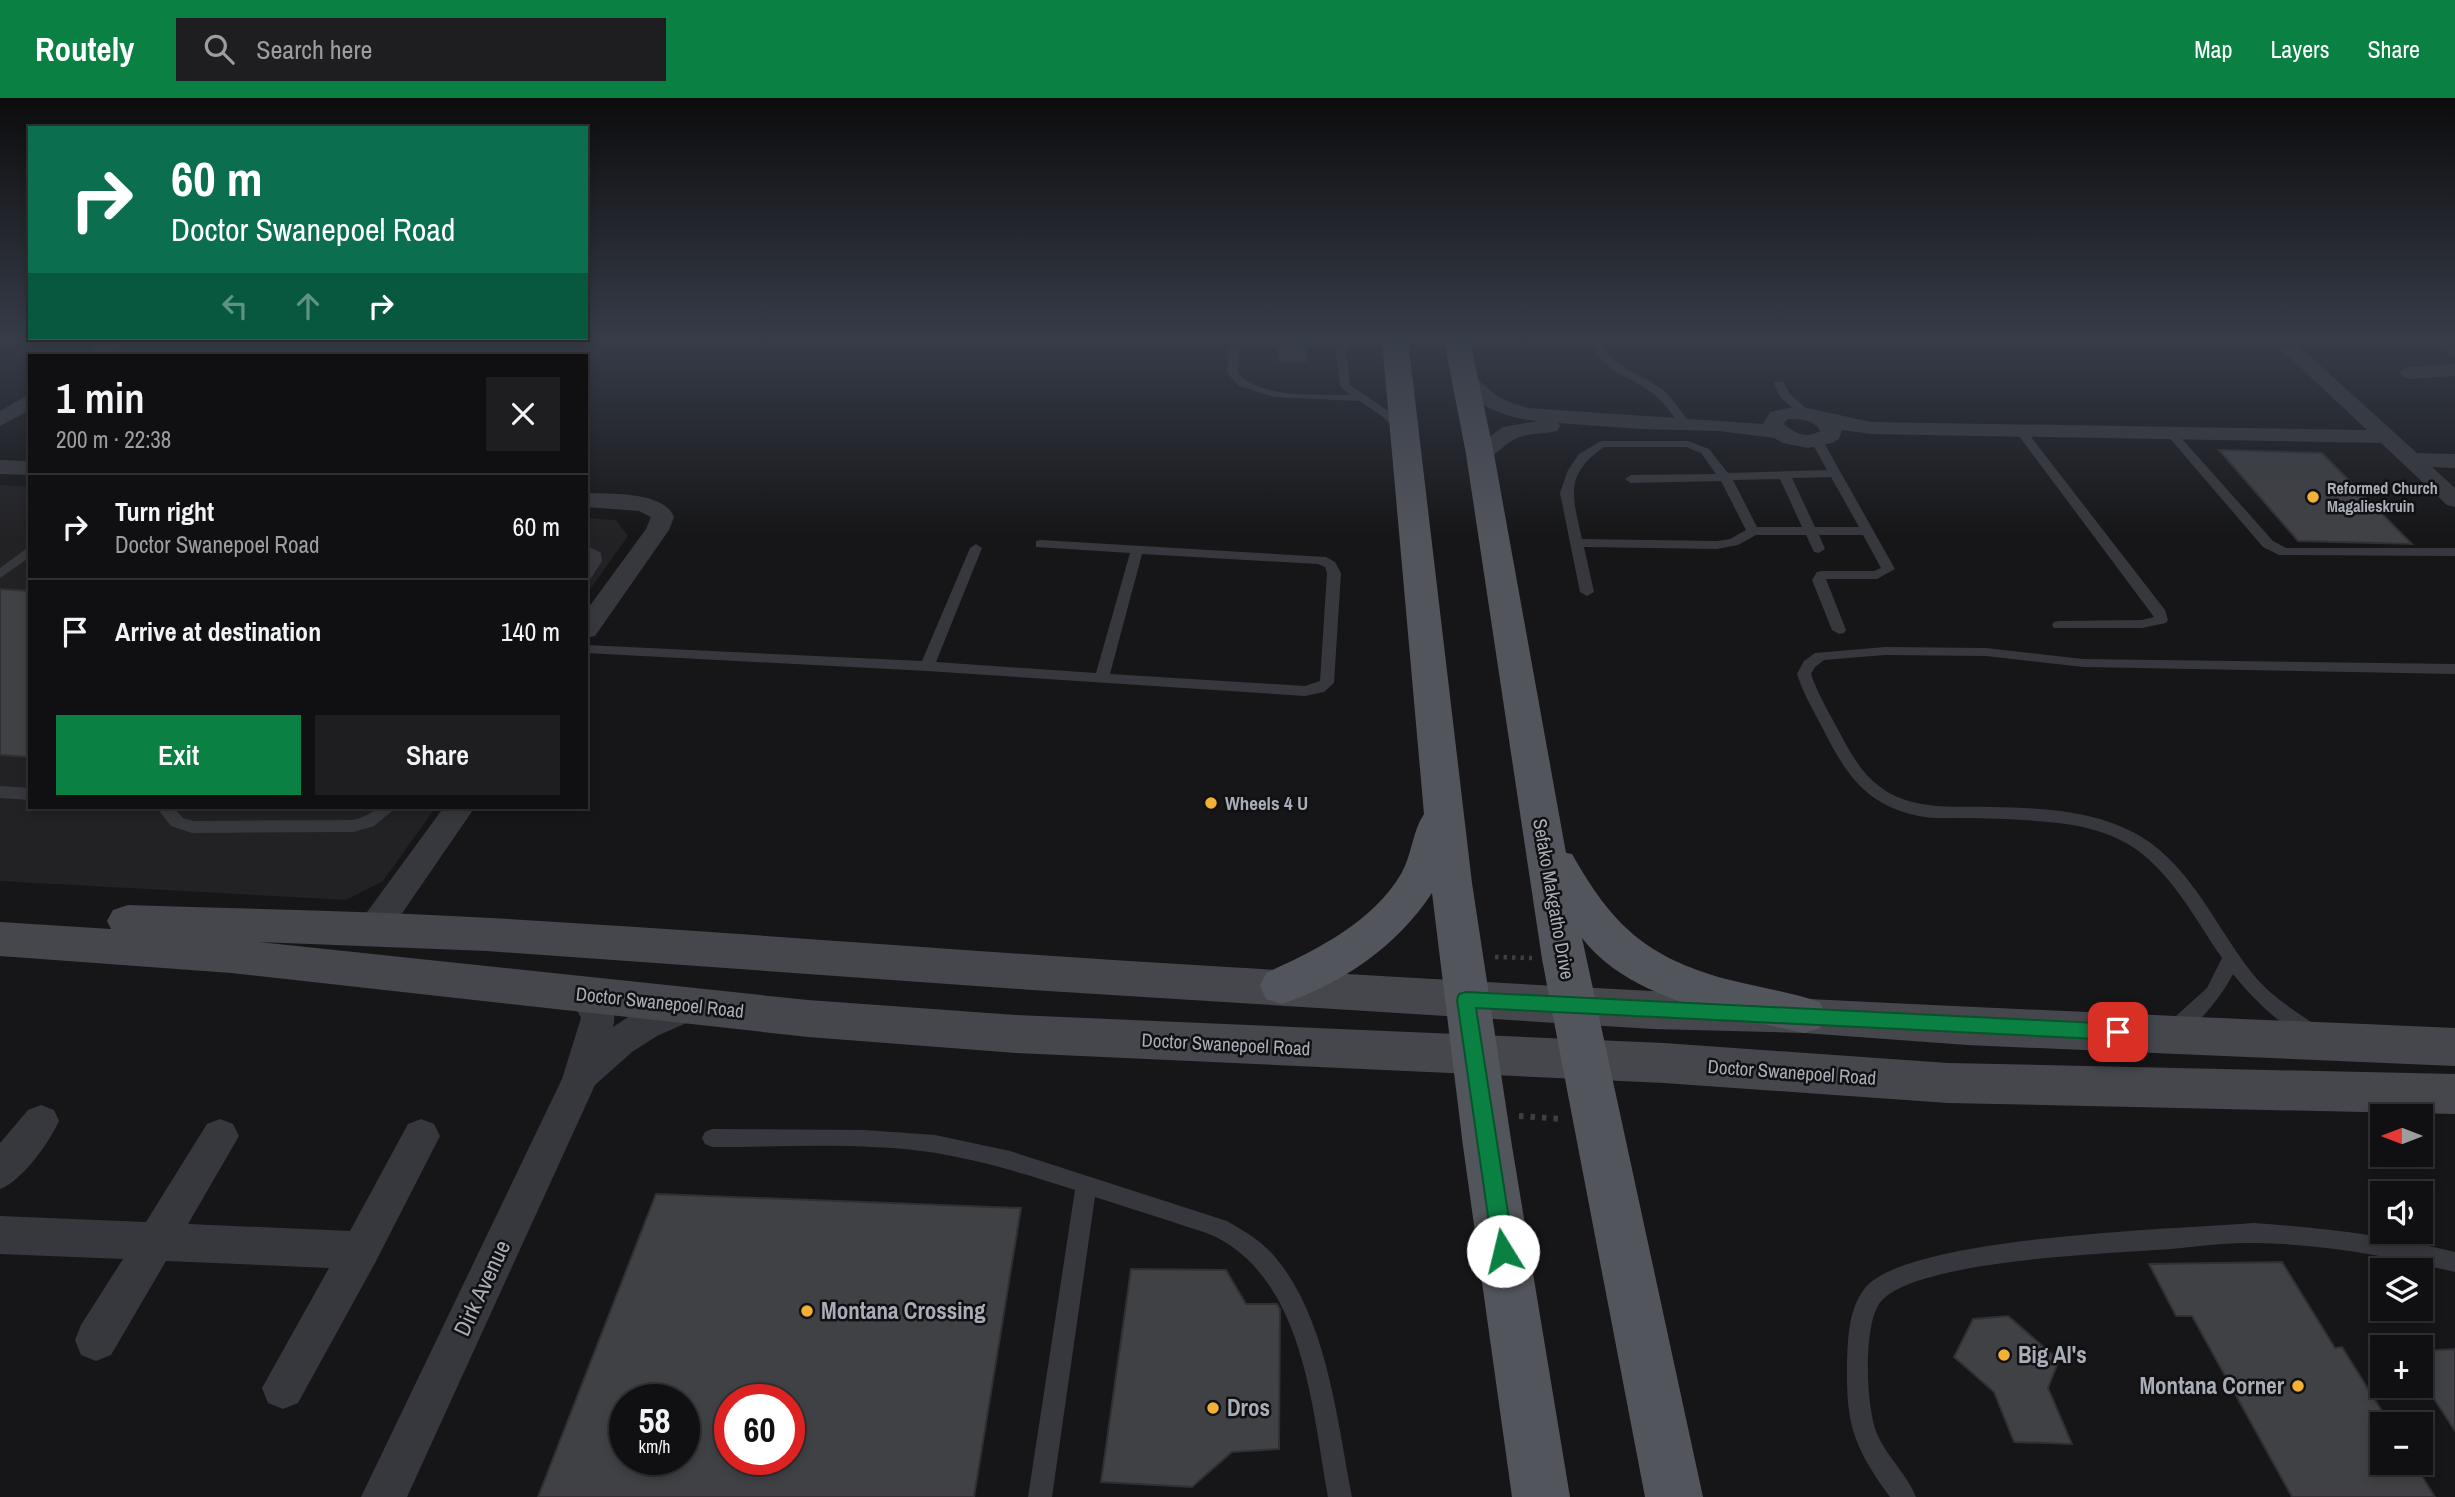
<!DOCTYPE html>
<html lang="en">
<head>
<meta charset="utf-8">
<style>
	body { margin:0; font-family:"Archivo Narrow",sans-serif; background:#1e1e20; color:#f1f3f6; height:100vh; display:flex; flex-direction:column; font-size:26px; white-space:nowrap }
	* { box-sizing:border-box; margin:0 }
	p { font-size:23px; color:#9c9d9f }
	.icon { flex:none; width:38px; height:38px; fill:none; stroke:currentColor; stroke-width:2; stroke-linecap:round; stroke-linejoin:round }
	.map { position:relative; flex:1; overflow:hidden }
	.sheet { position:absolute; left:28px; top:256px; width:560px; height:455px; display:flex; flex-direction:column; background:#101012; border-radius:0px; box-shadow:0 4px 10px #0003,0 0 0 2px #303032 }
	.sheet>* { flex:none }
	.top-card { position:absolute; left:28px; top:28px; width:560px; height:214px; border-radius:0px; box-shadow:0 4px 10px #0003,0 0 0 2px #303032; background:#0b6e4f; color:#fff; overflow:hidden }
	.needle { width:46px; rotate:270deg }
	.controls { position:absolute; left:2370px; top:1006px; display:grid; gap:14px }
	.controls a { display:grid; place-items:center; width:63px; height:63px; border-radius:0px; background:#101012; box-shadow:0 4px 10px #0003,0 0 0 2px #303032; font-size:35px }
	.speed { position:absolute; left:609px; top:1286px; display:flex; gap:14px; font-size:35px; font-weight:700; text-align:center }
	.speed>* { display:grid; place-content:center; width:91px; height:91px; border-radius:50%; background:#101012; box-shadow:0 4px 10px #0003,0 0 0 2px #303032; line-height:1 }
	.speed small { font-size:18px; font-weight:400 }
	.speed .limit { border:10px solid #d22; background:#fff; color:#111 }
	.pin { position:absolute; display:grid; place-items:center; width:60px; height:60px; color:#fff; margin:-30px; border-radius:14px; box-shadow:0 4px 10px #0006 }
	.me { position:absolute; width:77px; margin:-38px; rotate:351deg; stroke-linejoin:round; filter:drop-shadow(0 0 5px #0008) }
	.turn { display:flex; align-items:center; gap:24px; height:147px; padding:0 28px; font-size:32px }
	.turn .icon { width:91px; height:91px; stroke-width:2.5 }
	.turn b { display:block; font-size:49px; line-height:60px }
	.lanes { display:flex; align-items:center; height:66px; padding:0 28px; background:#0003; justify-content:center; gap:35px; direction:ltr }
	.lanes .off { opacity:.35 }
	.round { display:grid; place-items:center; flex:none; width:74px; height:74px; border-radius:0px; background:#1e1e20 }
	.overview { display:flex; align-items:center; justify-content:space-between; height:119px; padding:0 28px }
	h1 { font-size:42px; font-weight:600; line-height:52px }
	.button { display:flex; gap:14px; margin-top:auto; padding:14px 28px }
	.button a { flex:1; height:80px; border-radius:0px; background:#0b8043; color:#fff; font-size:28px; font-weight:600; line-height:80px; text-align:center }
	.button a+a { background:#1e1e20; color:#f1f3f6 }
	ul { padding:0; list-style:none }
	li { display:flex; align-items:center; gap:21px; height:105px; padding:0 28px; border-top:2px solid #303032 }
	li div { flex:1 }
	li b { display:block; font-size:26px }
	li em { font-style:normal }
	header { display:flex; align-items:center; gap:42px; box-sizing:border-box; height:98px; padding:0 35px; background:#0b8043; color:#fff }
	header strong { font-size:33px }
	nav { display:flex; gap:38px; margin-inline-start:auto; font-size:24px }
	.search { width:490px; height:63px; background:#1e1e20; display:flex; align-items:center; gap:18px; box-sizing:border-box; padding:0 24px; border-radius:0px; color:#9c9d9f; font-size:26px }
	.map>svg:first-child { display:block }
	.built { fill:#222225 }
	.building { fill:#404145; stroke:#303034; stroke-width:2; fill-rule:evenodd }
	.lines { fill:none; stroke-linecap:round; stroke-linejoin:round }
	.path-far1 { stroke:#3d3f44; stroke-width:4.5; stroke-dasharray:3.5 5; stroke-linecap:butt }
	.path { stroke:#3d3f44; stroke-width:6; stroke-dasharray:4.5 7; stroke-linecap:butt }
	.lane { fill:#37383d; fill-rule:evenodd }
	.street { fill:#37383d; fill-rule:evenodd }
	.secondary { fill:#45474d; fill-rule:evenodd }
	.primary { fill:#53555c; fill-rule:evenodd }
	.route { fill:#0b8043; stroke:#07532c; stroke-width:2 }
	.poi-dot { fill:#f2b134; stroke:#111113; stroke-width:2.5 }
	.labels { text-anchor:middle; stroke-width:5; stroke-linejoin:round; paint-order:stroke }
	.far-poi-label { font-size:16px; font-weight:bold; fill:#a8adb8; stroke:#111113; text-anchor:start }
	.poi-label { font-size:19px; font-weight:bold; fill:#a8adb8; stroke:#111113; text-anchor:start }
	.street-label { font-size:19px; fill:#a8adb8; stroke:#111113 }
	.near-street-label { font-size:23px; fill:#a8adb8; stroke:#111113 }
	.near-poi-label { font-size:23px; font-weight:bold; fill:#a8adb8; stroke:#111113; text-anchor:start }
</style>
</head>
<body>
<header>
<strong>Routely</strong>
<div class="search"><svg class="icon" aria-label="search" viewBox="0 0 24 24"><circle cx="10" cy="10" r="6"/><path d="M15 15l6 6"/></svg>Search here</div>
<nav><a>Map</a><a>Layers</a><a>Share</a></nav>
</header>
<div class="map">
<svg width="2455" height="1399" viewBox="0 0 2455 1399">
	<rect width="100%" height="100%" fill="#161618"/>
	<!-- built -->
	<path class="built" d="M0,387L30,389V709H436L383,783L346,802L0,783Z
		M586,420L616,422L628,438L586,497Z"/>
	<!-- building -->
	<path class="building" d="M1284,242H1300V246L1306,250V263H1279L1278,250L1284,246Z
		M2219,352L2322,355L2412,446L2298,443Z
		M0,491L30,493V659L0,657Z
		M656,1096L1021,1110L974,1399H538ZM625,1302H684V1362H625ZM730,1302H789V1362H730Z
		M2282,1164L2335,1250L2342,1249L2390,1326H2382V1365H2414L2435,1399H2292L2192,1218H2176L2149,1166Z
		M1131,1171L1226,1172L1246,1206H1277L1280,1211L1279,1351L1232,1354L1192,1389L1101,1384Z
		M2008,1218L2059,1262L2048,1290L2072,1346L2014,1344L1994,1294L1954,1259L1973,1221Z
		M2455,1251V1333L2420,1279V1253Z"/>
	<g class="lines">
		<!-- path-far1 -->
		<path class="path-far1" d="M1495,859L1532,860"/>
		<!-- path -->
		<path class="path" d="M1519,1018L1563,1021"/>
		<!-- lane -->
		<path class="lane" d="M1253,242L1283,244L1278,247L1239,249L1238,275C1259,301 1319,296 1350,297L1340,288L1336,253L1340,248L1306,247L1301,244L1364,242L1352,247L1346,253L1350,287L1391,315L1408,333L1398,335L1383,319L1360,303L1274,299L1239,288L1227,275L1229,246L1234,243Z
			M1591,242H1601C1615,274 1635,271 1660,290C1672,299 1680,312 1689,324V328H1681C1672,317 1664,304 1652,295C1624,273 1607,280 1591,242Z
			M1758,242H1780L1790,246L1785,249Z
			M1775,284H1783L1790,296L1809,313V317H1801L1781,300L1774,286Z
			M2020,329L2024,330L2165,512L2168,522L2166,525L2142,530H2054L2052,527L2054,524L2059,523L2142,522L2154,519L2016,334V330Z
			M2171,332L2175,333L2273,443L2286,450H2455V458L2279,457L2263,449L2167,337V333Z
			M1817,340L1823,343L1895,471L1877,481H1826L1846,532L1844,535L1839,536L1832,532L1812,482L1817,474L1822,473H1874L1881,470L1863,437H1819L1825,451L1819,455L1814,454L1806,437H1756L1738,447L1717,451L1584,449L1594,494L1587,498L1580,494L1560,395L1568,372L1579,356L1601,343H1688L1709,351L1728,375L1827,372L1811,343ZM1604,349H1686L1701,355L1716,376L1631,377L1625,381L1631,385L1721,383L1746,432L1730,441L1717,443L1582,441C1573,400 1563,377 1604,349ZM1831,379L1859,429H1815L1792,380ZM1780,381L1802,429H1757L1733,382Z
			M1041,442L1326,459L1335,464L1341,475L1334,585L1324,594L1305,598L927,573L586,555V547L922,563L970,450L976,446L982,450L936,564L1096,575L1130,455L1036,449V443ZM1142,456L1318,466L1325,469L1327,475L1320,583L1305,588L1110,576Z
			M586,447L601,455L602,463L591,480L586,481V467L590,459L586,457Z
			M30,448V459L0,480V470Z
			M1885,549L1986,550L2083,561L2455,566V576L2083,569L1986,558L1885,557L1824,562L1815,569L1811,576C1817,594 1827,611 1836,628C1848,650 1859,673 1879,688C1911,713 1952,708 1991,709C2041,710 2096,712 2140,738C2194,770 2218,835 2257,881C2275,901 2298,915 2320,930L2322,935L2320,940C2297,948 2246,893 2233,876C2224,894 2189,945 2166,937L2164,932L2166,927L2207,890L2222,860C2195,821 2170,771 2128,746C2100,730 2068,725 2036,723C2011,721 1986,720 1961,720C1948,720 1932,721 1919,718C1865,707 1845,675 1822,629C1813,612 1803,595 1797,576L1804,563L1815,555Z
			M0,688L30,690V702L0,700Z
			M156,709H173L183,720L193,723L353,722C374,717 372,708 397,709L374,728L353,734L192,735L171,728Z
			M712,1031L864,1032L935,1037L1010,1053L1227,1123C1244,1133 1262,1143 1275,1159C1327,1220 1337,1322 1352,1399H1328C1312,1311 1305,1185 1216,1139C1204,1133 1189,1130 1176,1125C1149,1116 1122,1108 1095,1099L1052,1399H1028L1075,1092C1029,1077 984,1063 936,1055C863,1044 786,1049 712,1049L705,1046L702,1040L705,1034Z
			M2254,1125C2325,1130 2386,1137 2455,1154V1174C2389,1158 2324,1146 2256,1145C2223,1144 2189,1150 2156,1152C2102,1156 1908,1163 1879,1206C1863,1231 1866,1309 1877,1336C1887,1359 1907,1376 1916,1399H1890C1854,1349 1846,1328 1847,1266C1848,1240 1848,1212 1865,1190C1907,1138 2181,1131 2254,1125Z"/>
		<!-- street -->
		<path class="street" d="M106,242H129L109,257H86Z
			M2271,242H2292L2417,355L2455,356V370L2432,369L2455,390V409L2447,407L2381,345L1871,336L1842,332L1839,341L1832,345L1808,350L1783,345L1774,340L1719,333L1640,331L1558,325L1560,328L1557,333C1544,336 1528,335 1517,340C1501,347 1492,366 1472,361L1469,356L1472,351L1503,329L1538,323C1508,321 1473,307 1455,282L1458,278C1476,273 1486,292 1501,300C1509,305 1519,307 1528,310L1763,326L1770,314L1798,308L1871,324L2367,332ZM1788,321C1800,321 1815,322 1820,333C1807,341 1796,336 1785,327L1784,325Z
			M2427,242L2455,244V258L2430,246Z
			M2455,266V278L2410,281L2403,279L2400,275L2403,271L2410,269Z
			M30,296V312L0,328V313Z
			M0,362L30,363V377L0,376Z
			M586,395C610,396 664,393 674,419L669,432L595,538L586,540V513L646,431L651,419L639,413L586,409Z
			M444,709H475L383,843L371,847L359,843L355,834L359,825Z
			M585,881C604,888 619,908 613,929C635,914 674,890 700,899L705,909L700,919L657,938L632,954L595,987L407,1399H361L562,981L581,920L568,895L573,885Z
			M41,1007L54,1012L59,1023C49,1045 22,1083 0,1091V1045L28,1012Z
			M220,1021L233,1026L239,1038L188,1126L350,1133L408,1026L421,1021L434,1026L440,1038L375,1165L298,1305L283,1311L268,1305L262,1290L329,1170L166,1163L111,1257L96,1263L81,1257L75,1242L81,1227L123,1161L0,1156V1118L146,1124L207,1026Z"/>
		<!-- secondary -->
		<path class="secondary" d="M128,807C249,811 370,813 491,820C736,834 981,855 1227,869C1636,894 2045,913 2455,930V968L1967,947L1804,935L1653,931L1032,892L487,853L259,844L808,902L1016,917L1664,945L1948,965L2455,976V1016L1948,1005L1664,985L1016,955L808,939L231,875L0,858V824L111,831L107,823L113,812Z"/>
		<!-- primary -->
		<path class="primary" d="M1382,242H1408L1472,785L1512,1048L1570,1399H1512L1463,1048L1432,795C1397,848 1342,886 1282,906L1266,901L1260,888L1266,875C1316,852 1372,825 1401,776C1412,757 1412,734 1424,716Z
			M1444,242H1470L1494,356L1566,755L1572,756C1612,827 1646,859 1726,881C1757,889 1789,894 1820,904L1826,917L1820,930L1804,935C1732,919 1629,902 1582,840L1703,1399H1645L1542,861L1466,356Z"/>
	</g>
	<!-- sky -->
	<linearGradient id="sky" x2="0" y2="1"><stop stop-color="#0c0c0d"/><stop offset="0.55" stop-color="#363c48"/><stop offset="1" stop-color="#363c48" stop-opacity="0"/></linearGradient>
	<rect width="2455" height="438" fill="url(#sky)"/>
	<!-- route -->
	<path class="route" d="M1466,894L2118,926L2125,928L2127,934L2125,939L2118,942L1476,910L1514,1153L1511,1160L1503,1163L1496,1160L1493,1153L1457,902L1459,896Z"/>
	<!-- markers -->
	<g class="poi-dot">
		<circle cx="2313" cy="399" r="7"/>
		<circle cx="1211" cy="705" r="7"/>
		<circle cx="807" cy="1213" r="7"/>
		<circle cx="2004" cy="1257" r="7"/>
		<circle cx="2298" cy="1288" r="7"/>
		<circle cx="1213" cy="1310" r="7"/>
	</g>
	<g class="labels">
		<!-- far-poi labels -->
		<g class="far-poi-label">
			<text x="2327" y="396">Reformed Church<tspan x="2327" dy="18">Magalieskruin</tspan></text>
		</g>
		<!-- poi labels -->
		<g class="poi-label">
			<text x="1225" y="712">Wheels 4 U</text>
		</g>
		<!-- street labels -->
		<g class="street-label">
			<text transform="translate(1554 801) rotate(80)" y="7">Sefako Makgatho Drive</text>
			<text transform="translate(660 904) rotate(6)" y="7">Doctor Swanepoel Road</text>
			<text transform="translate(1226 946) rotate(3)" y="7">Doctor Swanepoel Road</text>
			<text transform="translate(1792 974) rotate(4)" y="7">Doctor Swanepoel Road</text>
		</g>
		<!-- near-street labels -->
		<g class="near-street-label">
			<text transform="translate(482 1190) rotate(-65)" y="8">Dirk Avenue</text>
		</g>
		<!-- near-poi labels -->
		<g class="near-poi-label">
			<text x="821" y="1221">Montana Crossing</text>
			<text x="2018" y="1265">Big Al's</text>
			<text x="2284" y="1296" text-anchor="end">Montana Corner</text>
			<text x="1227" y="1318">Dros</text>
		</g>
	</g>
</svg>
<div class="controls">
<a><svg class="needle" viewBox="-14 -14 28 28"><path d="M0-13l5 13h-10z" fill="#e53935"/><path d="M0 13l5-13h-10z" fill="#9c9d9f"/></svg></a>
<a><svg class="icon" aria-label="sound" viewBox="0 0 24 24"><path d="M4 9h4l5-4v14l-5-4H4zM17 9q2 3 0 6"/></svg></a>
<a><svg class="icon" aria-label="layers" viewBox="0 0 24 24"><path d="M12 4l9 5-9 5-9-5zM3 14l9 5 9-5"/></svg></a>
<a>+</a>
<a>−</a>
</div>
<div class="speed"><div>58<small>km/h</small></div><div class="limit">60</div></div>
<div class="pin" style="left:2118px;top:934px;background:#d93025"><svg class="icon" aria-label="arrive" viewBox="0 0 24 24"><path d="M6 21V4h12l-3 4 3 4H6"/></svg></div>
<svg class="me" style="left:1503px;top:1153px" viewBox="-20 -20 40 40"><circle r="19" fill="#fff"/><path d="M0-13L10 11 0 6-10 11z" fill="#0b8043"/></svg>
<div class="top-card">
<div class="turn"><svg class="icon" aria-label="right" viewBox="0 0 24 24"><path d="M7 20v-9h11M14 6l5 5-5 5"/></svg><div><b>60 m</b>Doctor Swanepoel Road</div></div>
<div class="lanes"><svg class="icon off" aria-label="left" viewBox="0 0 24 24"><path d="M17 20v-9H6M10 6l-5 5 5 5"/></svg><svg class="icon off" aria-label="ahead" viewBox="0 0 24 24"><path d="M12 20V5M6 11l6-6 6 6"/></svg><svg class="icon" aria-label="right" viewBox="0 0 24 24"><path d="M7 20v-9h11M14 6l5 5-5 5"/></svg></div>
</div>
<section class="sheet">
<div class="overview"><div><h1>1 min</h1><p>200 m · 22:38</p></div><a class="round"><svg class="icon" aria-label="close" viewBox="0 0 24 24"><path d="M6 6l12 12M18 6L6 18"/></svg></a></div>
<ul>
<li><svg class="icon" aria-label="right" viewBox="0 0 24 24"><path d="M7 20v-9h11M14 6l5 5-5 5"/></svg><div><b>Turn right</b><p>Doctor Swanepoel Road</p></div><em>60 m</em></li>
<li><svg class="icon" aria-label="arrive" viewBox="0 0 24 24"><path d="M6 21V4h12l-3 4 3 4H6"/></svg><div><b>Arrive at destination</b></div><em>140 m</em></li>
</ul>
<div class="button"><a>Exit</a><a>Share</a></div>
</section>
</div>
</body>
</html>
